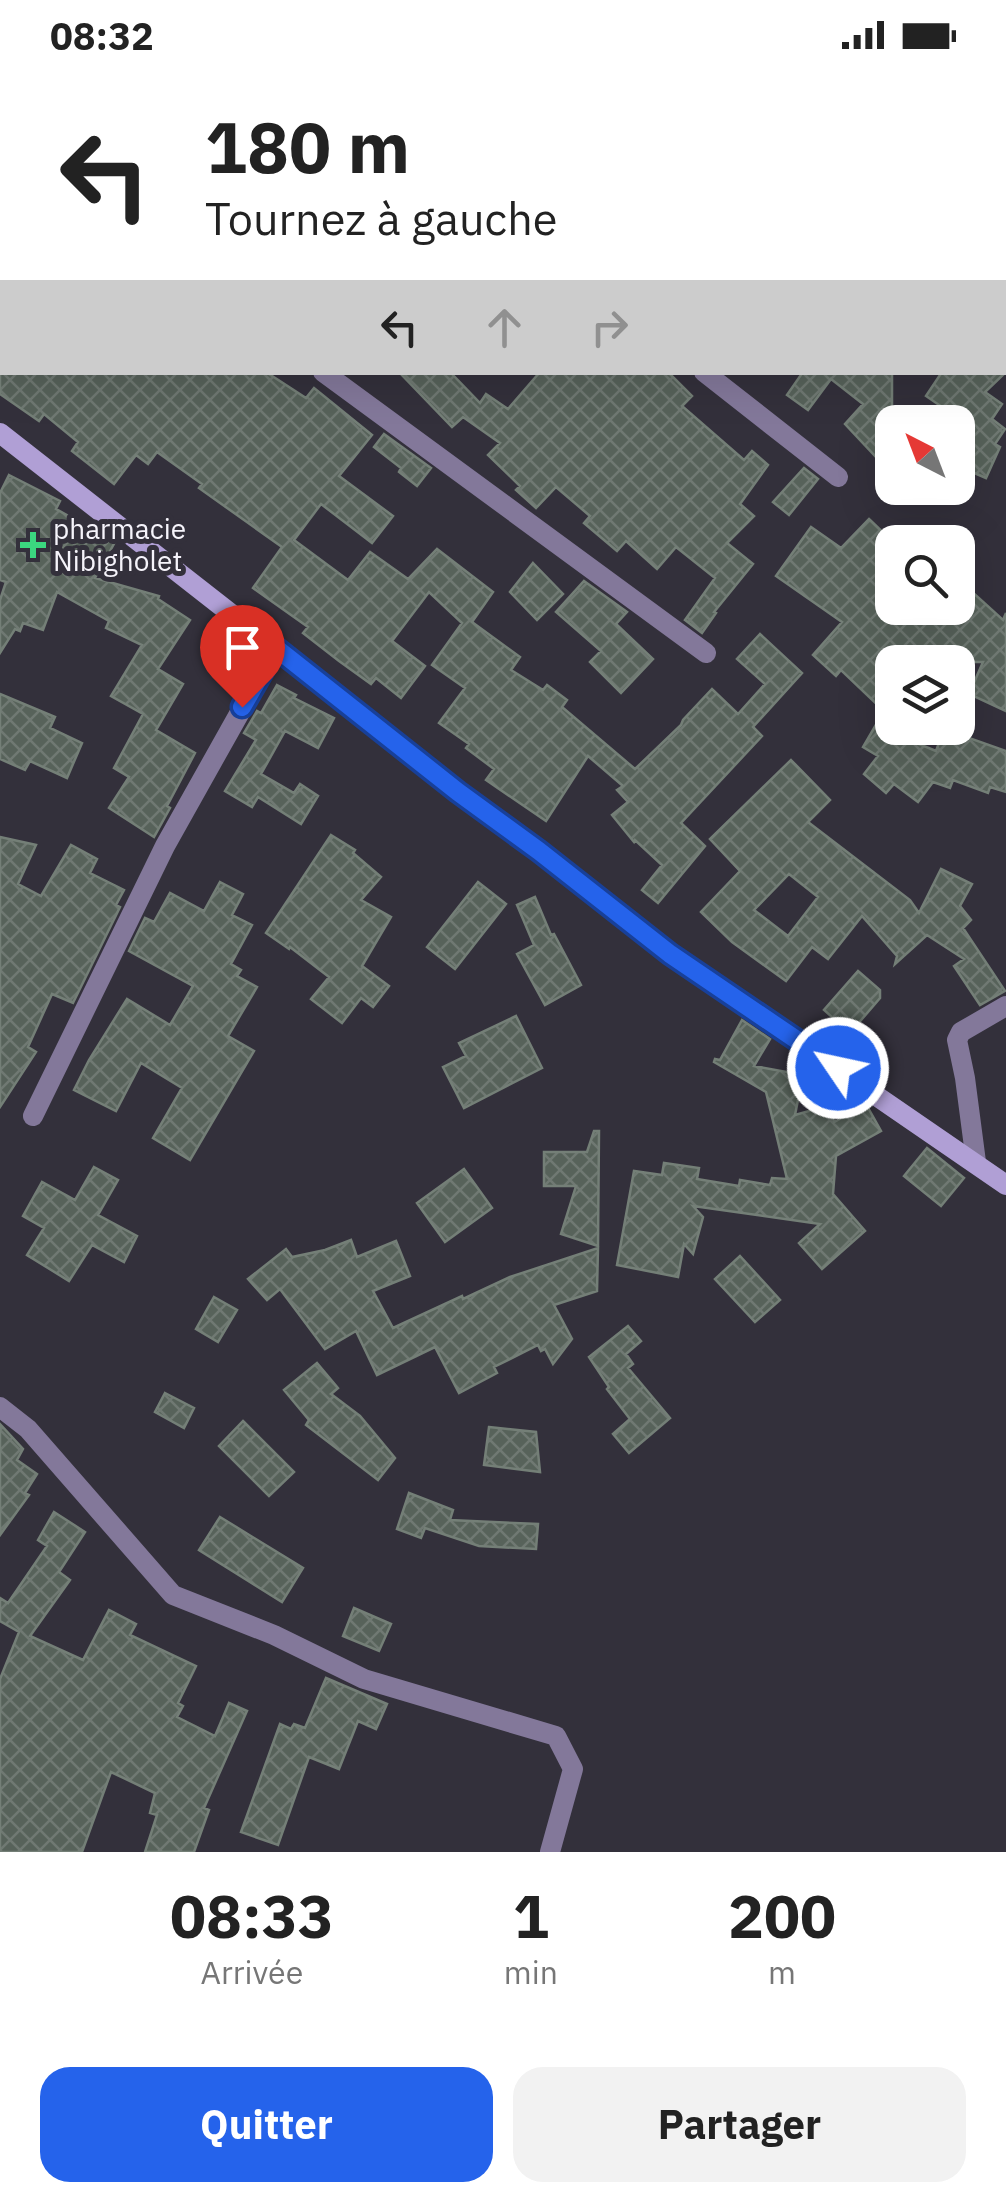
<!DOCTYPE html>
<html lang="fr">
<head>
<meta charset="utf-8">
<style>
	body { margin:0; font-family:"IBM Plex Sans",sans-serif; background:#f2f2f2; color:#222; height:100vh; display:flex; flex-direction:column; font-size:38px; white-space:nowrap }
	* { box-sizing:border-box; margin:0 }
	p { font-size:32px; color:#767676 }
	.icon { flex:none; width:55px; height:55px; fill:none; stroke:currentColor; stroke-width:2; stroke-linecap:round; stroke-linejoin:round }
	.map { position:relative; height:1782px; overflow:hidden }
	.panel { display:flex; flex-direction:column; background:#fff; flex:1 }
	.panel>* { flex:none }
	.top-card { position:absolute; left:0px; top:0px; width:1008px; height:305px; box-shadow:0 10px 40px #0002; background:#fff; color:#222; overflow:hidden }
	.needle { width:65px; rotate:318deg }
	.controls { position:absolute; left:875px; top:335px; display:grid; gap:20px }
	.controls a { display:grid; place-items:center; width:100px; height:100px; border-radius:20px; background:#fff; box-shadow:0 10px 40px #0002; font-size:50px }
	.pin { position:absolute; display:grid; place-items:center; width:85px; height:85px; color:#fff; margin:-102px -42px; border-radius:50% 50% 50% 0; rotate:-45deg; box-shadow:0 0 10px #0007 }
	.pin .icon { rotate:45deg }
	.me { position:absolute; width:110px; margin:-55px; rotate:304deg; stroke-linejoin:round; filter:drop-shadow(0 0 8px #0008) }
	.turn { display:flex; align-items:center; gap:35px; height:210px; padding:0 40px; font-size:45px }
	.turn .icon { width:130px; height:130px; stroke-width:2.5 }
	.turn b { display:block; font-size:70px; line-height:85px }
	.lanes { display:flex; align-items:center; height:95px; padding:0 40px; background:#0003; justify-content:center; gap:50px; direction:ltr }
	.lanes .off { opacity:.35 }
	.eta { display:flex; justify-content:space-evenly; align-items:center; height:170px; text-align:center }
	.eta b { font-size:60px; font-weight:700; line-height:70px }
	.cta { display:flex; gap:20px; margin-top:auto; padding:20px 40px }
	.cta a { flex:1; height:115px; border-radius:30px; background:#2563eb; color:#fff; font-size:40px; font-weight:700; line-height:115px; text-align:center }
	.cta a+a { background:#f2f2f2; color:#222 }
	.status { display:flex; justify-content:space-between; align-items:center; height:70px; padding:0 50px; background:#fff; direction:ltr }
	.status svg { height:28px; fill:currentColor }
	.map>svg:first-child { display:block }
	.building { fill:url(#building-cross-hatch); stroke:#747f77; stroke-width:2.5; fill-rule:evenodd }
	.lines { fill:none; stroke-linecap:round; stroke-linejoin:round }
	.street { stroke:#83789a; stroke-width:20 }
	.secondary { stroke:#b09fd5; stroke-width:20 }
	.route-casing { stroke:#184099; stroke-width:25 }
	.route { stroke:#2563eb; stroke-width:18 }
	.poi-dot { fill:#3bd77f; stroke:#33303b; stroke-width:4 }
	.labels { text-anchor:middle; stroke-width:10; stroke-linejoin:round; paint-order:stroke }
	.poi-label { font-size:28px; fill:#f6f4fb; stroke:#33303b; text-anchor:start }
</style>
</head>
<body>
<div class="status"><b>08:32</b><svg viewBox="0 0 49 12"><path d="M0 12V9h3v3zM5 12V6h3v6zM10 12V3h3v9zM15 12V0h3v12zM26 1h20v11H26zM47 4h2v5h-2z"/></svg></div>
<div class="map">
<svg width="1006" height="1782" viewBox="0 0 1006 1782">
	<defs>
		<pattern id="building-cross-hatch" width="8" height="8" patternUnits="userSpaceOnUse" patternTransform="scale(2.5)"><rect width="8" height="8" fill="#57625a"/><path d="M0 0l8 8M0 8l8-8" fill="none" stroke="#707973"/></pattern>
	</defs>
	<rect width="100%" height="100%" fill="#33303b"/>
	<!-- building -->
	<path class="building" d="M0,292L2,293V302H266L306,328L314,318L372,365L339,406L393,446L372,473L321,434L294,470L348,510L370,482L408,509L437,479L493,522L472,552L520,587L511,600L543,620L547,615L567,630L562,637L635,699L681,655L683,650L712,619L738,644L765,614L737,589L760,564L802,603L753,657L762,666L681,753L705,776L658,833L642,820L662,795L635,770L634,772L612,745L628,732L617,720L623,716L588,686L546,751L486,710L494,699L466,678L469,674L439,653L465,618L432,595L462,553L429,522L392,571L425,596L401,628L376,608L371,614L339,591L303,563L308,557L253,518L282,477L199,418L202,414L157,382L148,394L136,385L114,414L72,381L78,372L44,344L39,351L0,324Z
		M399,302H450L480,333L486,324L508,339L540,302H668L692,326L682,336L744,390L752,381L768,395L740,434L754,446L727,473L753,494L714,542L716,543L702,563L685,550L715,508L676,477L657,499L626,471L617,481L584,453L590,446L556,417L536,438L516,420L520,416L488,385L500,373L463,347L452,357Z
		M803,302H892V404L845,354L863,334L831,309L808,340L787,325Z
		M942,302H1006L985,322L1002,334L992,349L1005,359L995,374L1000,377L986,408L965,399L972,383L965,380L974,359L926,326Z
		M384,364L431,398L417,416L399,402L401,398L374,377Z
		M804,398L818,409L789,445L773,432Z
		M9,405L60,431L56,439L115,472L95,508L159,526L158,529L190,550L158,599L183,614L156,660L195,683L167,736L170,738L154,767L109,738L129,707L114,698L143,644L111,626L142,575L106,558L109,551L57,522L43,560L23,553L20,561L15,559L0,583V530L6,512L0,510V423Z
		M869,449L892,471V538H958V509L1003,550L1006,543V641L969,624L983,592H892V663L936,681L944,659L1006,681V722L990,717L988,723L953,710L950,718L933,712L918,732L894,714L886,723L864,704L878,686L863,677L884,641L841,600L836,606L813,585L842,552L776,506L811,457L841,478Z
		M533,493L563,524L537,550L510,522Z
		M584,511L627,542L616,554L653,589L621,623L590,592L601,581L556,542Z
		M277,615L296,625L294,628L334,648L318,678L285,661L261,704L294,723L300,714L318,726L301,754L258,727L252,737L225,721L256,670L244,663L257,641L261,643Z
		M0,624L55,647L50,658L82,673L67,708L30,691L25,700L0,689Z
		M791,690L830,730L808,752L910,830L919,843L941,799L972,814L960,836L971,850L963,858L1005,921L980,935L954,896L964,889L927,865L895,894L897,886L862,846L828,889L812,877L786,911L732,872L701,842L740,801L710,769ZM789,804L818,827L788,866L754,840Z
		M331,765L355,780L353,783L381,807L361,830L391,847L362,896L389,916L373,937L361,928L342,953L311,929L329,907L290,877L289,879L266,863Z
		M0,767L36,775L18,814L41,826L71,775L97,789L90,803L124,820L116,835L120,837L73,933L52,924L28,977L36,982L0,1037Z
		M220,812L243,824L232,845L252,855L231,894L241,900L237,906L257,917L228,966L254,981L190,1090L153,1068L182,1018L141,993L116,1041L74,1020L89,990L127,929L170,955L193,916L129,881L145,848L154,852L170,823L204,841Z
		M478,812L506,834L455,899L427,877Z
		M535,827L551,865L554,864L581,915L545,935L517,884L534,875L517,835Z
		M858,901L880,920V928L850,963L824,940Z
		M516,946L542,998L464,1038L443,997L466,986L459,973Z
		M742,950L770,969L754,996L803,1005L795,1045L830,1035L834,1052L865,1035L867,1036L881,1061L836,1086L833,1124L865,1161L822,1199L799,1173L820,1154L693,1136L703,1147L693,1184L684,1174L678,1207L617,1195L634,1101L662,1105L664,1093L699,1098L697,1109L739,1116L740,1110L770,1115L772,1108L787,1109L766,1022L714,992L715,989L720,990Z
		M594,1061H599L598,1176L561,1164L576,1116H544V1082H587Z
		M927,1078L964,1108L941,1136L904,1106Z
		M94,1097L118,1110L98,1145L137,1166L124,1192L92,1175L69,1211L27,1185L44,1158L23,1146L42,1112L75,1130Z
		M464,1099L492,1138L445,1172L417,1133Z
		M351,1170L357,1187L396,1171L410,1206L373,1221L393,1258L462,1226L463,1229L510,1207L598,1178L597,1221L554,1235L572,1269L553,1294L545,1279L541,1281L538,1275L494,1297L497,1303L459,1323L435,1277L377,1305L356,1261L325,1279L280,1219L267,1230L248,1209L286,1179L292,1187L325,1180Z
		M740,1186L780,1230L755,1252L715,1209Z
		M214,1227L237,1240L218,1272L196,1259Z
		M628,1256L641,1271L626,1284L633,1294L628,1298L670,1348L629,1383L613,1364L630,1349L607,1319L609,1317L589,1287Z
		M317,1293L338,1318L331,1324L360,1346L395,1388L378,1410L306,1355L309,1350L284,1320Z
		M165,1323L194,1338L184,1358L155,1342Z
		M243,1351L294,1402L269,1426L219,1376Z
		M0,1354L23,1379L17,1390L37,1404L25,1423L29,1425L0,1465Z
		M489,1357L536,1362L540,1402L484,1395Z
		M409,1423L453,1440L450,1450L538,1454L536,1479L479,1476L425,1458L421,1468L397,1459Z
		M54,1442L85,1462L59,1502L70,1510L30,1566L83,1590L109,1540L136,1554L130,1565L196,1596L178,1633L183,1636L177,1647L215,1666L229,1633L247,1641L204,1738L209,1740L194,1782H145L157,1745L150,1743L155,1723L111,1702L82,1782H0V1609L19,1562L0,1551V1528L8,1533L47,1476L38,1470Z
		M220,1447L303,1498L282,1532L199,1480Z
		M354,1538L391,1554L379,1581L343,1566Z
		M326,1608L387,1634L376,1659L358,1651L339,1699L309,1687L278,1775L241,1762L280,1654L291,1659L294,1654L305,1658Z"/>
	<g class="lines">
		<!-- street -->
		<path class="street" d="M136,2L138,0
			M0,169L2,166
			M323,302L706,583
			M704,302L838,407
			M33,1046L165,776L276,578
			M976,1092L965,1008L957,970L961,962L1006,936
			M0,1337L28,1359L173,1525L274,1565L364,1609L556,1666L573,1699L550,1782"/>
		<!-- secondary -->
		<path class="secondary" d="M0,363L459,722L539,781L670,884L1006,1115"/>
	</g>
	<g class="lines">
		<!-- route casing -->
		<g class="route-casing">
			<path id="route" d="M242,637L276,578L458,722L539,781L670,884L838,998"/>
		</g>
		<!-- route -->
		<use href="#route" class="route"/>
	</g>
	<!-- markers -->
	<path class="poi-dot" d="M28 460h10v10h10v10h-10v10h-10v-10h-10v-10h10z"/>
	<g class="labels">
		<!-- poi labels -->
		<g class="poi-label">
			<text x="53" y="469">pharmacie<tspan x="53" dy="32">Nibigholet</tspan></text>
		</g>
	</g>
</svg>
<div class="controls">
<a><svg class="needle" viewBox="-14 -14 28 28"><path d="M0-13l5 13h-10z" fill="#e53935"/><path d="M0 13l5-13h-10z" fill="#767676"/></svg></a>
<a><svg class="icon" aria-label="search" viewBox="0 0 24 24"><circle cx="10" cy="10" r="6"/><path d="M15 15l6 6"/></svg></a>
<a><svg class="icon" aria-label="layers" viewBox="0 0 24 24"><path d="M12 4l9 5-9 5-9-5zM3 14l9 5 9-5"/></svg></a>
</div>
<div class="pin" style="left:242px;top:637px;background:#d93025"><svg class="icon" aria-label="arrive" viewBox="0 0 24 24"><path d="M6 21V4h12l-3 4 3 4H6"/></svg></div>
<svg class="me" style="left:838px;top:998px" viewBox="-20 -20 40 40"><circle r="17" fill="#2563eb" stroke="#fff" stroke-width="3"/><path d="M0-11L8 9 0 5-8 9z" fill="#fff"/></svg>
<div class="top-card">
<div class="turn"><svg class="icon" aria-label="left" viewBox="0 0 24 24"><path d="M17 20v-9H6M10 6l-5 5 5 5"/></svg><div><b>180 m</b>Tournez à gauche</div></div>
<div class="lanes"><svg class="icon" aria-label="left" viewBox="0 0 24 24"><path d="M17 20v-9H6M10 6l-5 5 5 5"/></svg><svg class="icon off" aria-label="ahead" viewBox="0 0 24 24"><path d="M12 20V5M6 11l6-6 6 6"/></svg><svg class="icon off" aria-label="right" viewBox="0 0 24 24"><path d="M7 20v-9h11M14 6l5 5-5 5"/></svg></div>
</div>
</div>
<section class="panel">
<div class="eta">
<div><b>08:33</b><p>Arrivée</p></div>
<div><b>1</b><p>min</p></div>
<div><b>200</b><p>m</p></div>
</div>
<div class="cta"><a>Quitter</a><a>Partager</a></div>
</section>
</body>
</html>
